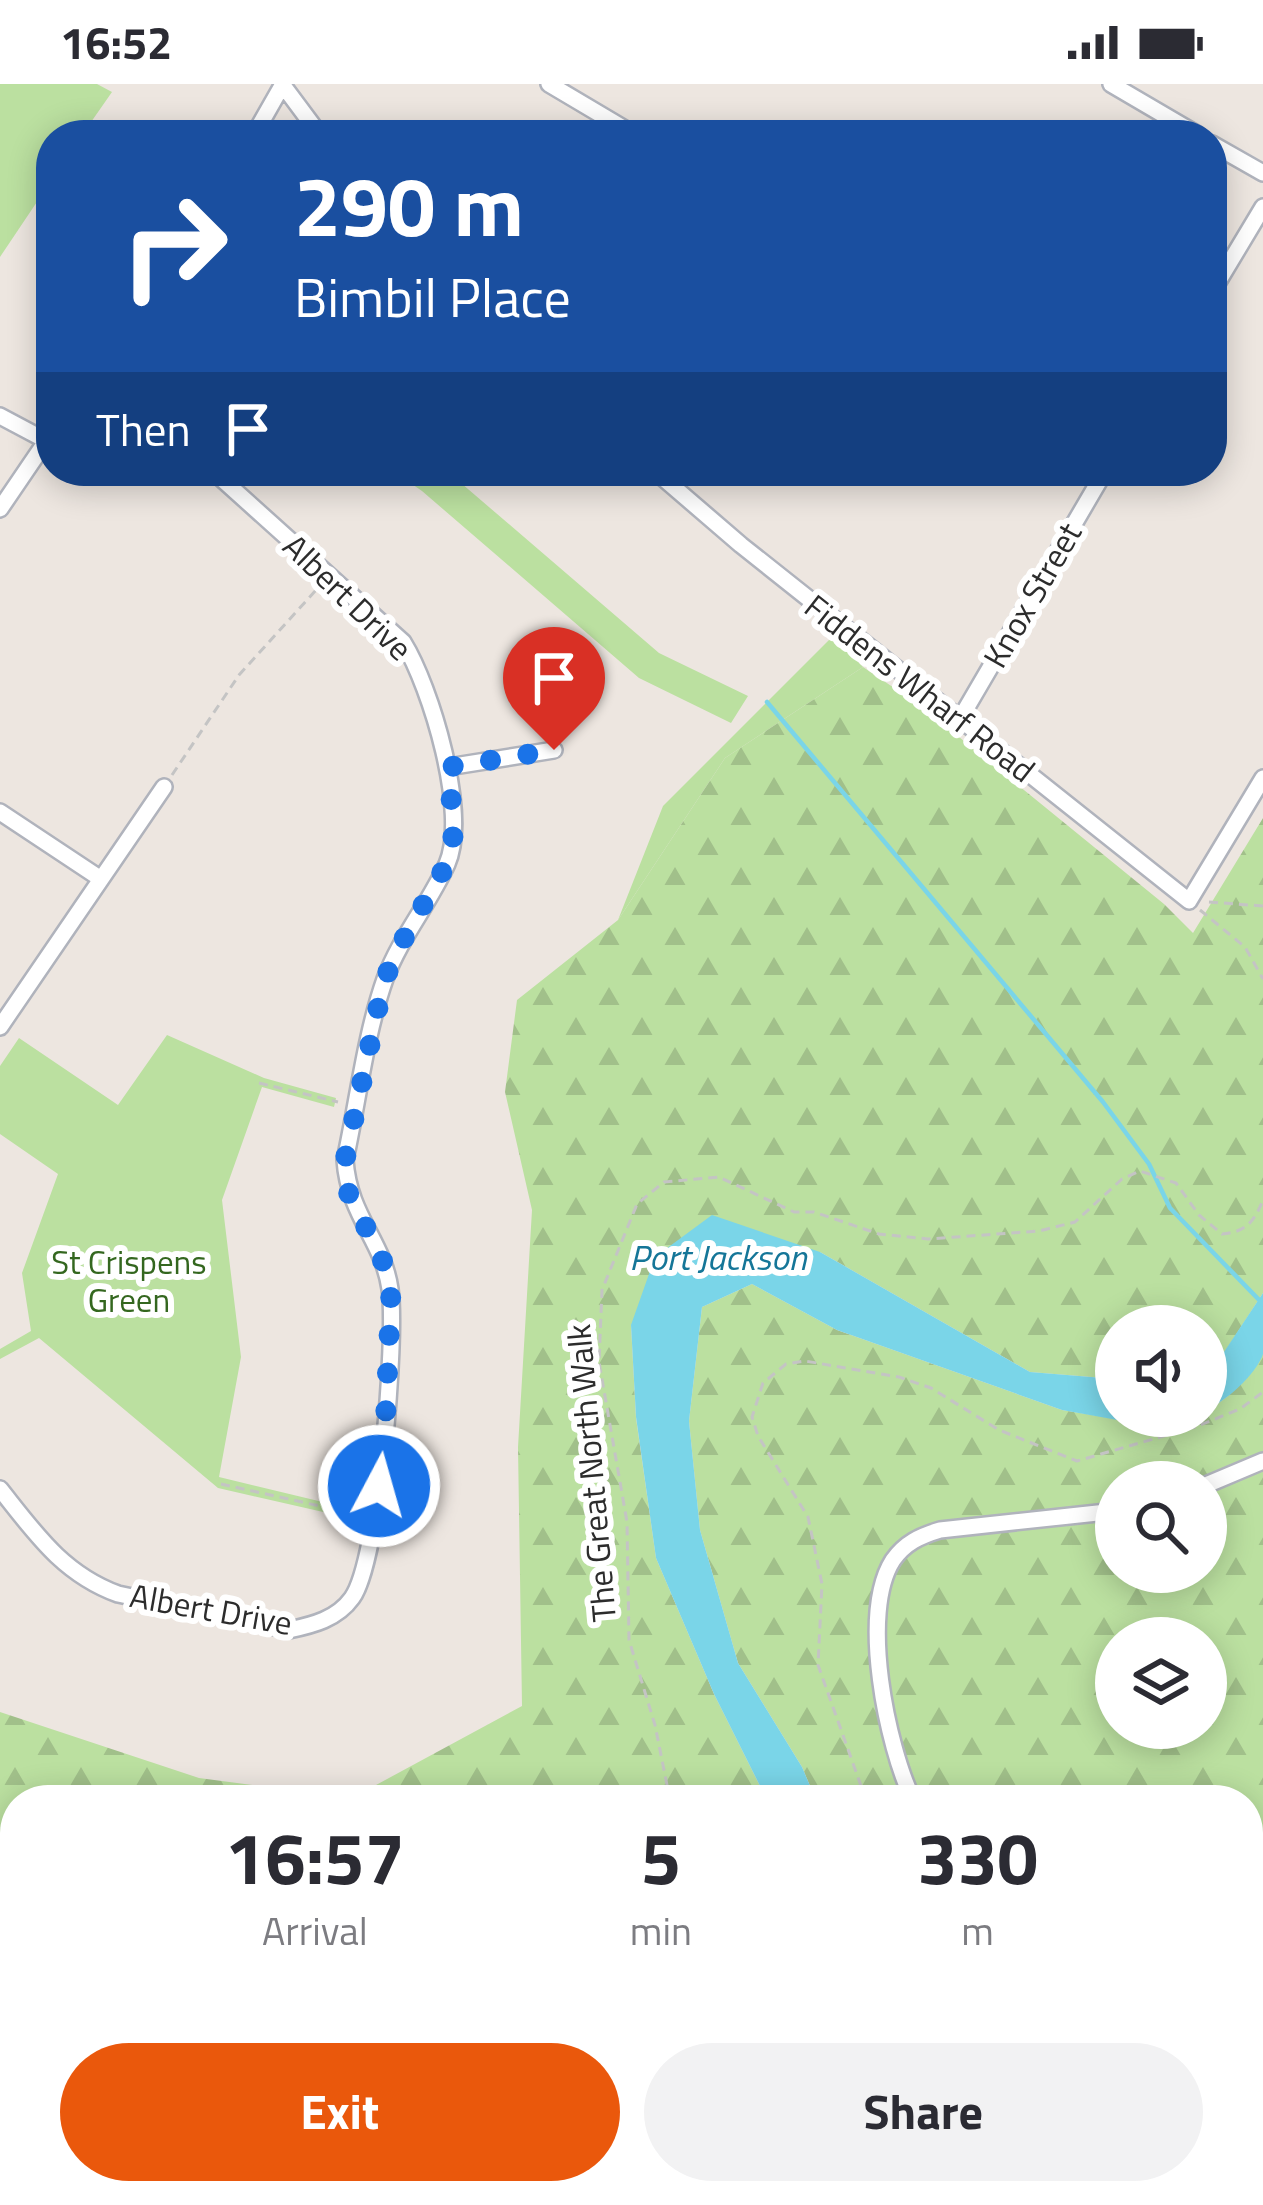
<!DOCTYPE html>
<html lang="en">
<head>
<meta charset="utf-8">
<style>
	body { margin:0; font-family:"Titillium Web",sans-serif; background:#f2f2f3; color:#2b2b33; height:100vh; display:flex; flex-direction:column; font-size:45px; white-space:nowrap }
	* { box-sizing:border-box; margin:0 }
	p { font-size:39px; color:#7c7c81 }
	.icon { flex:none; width:66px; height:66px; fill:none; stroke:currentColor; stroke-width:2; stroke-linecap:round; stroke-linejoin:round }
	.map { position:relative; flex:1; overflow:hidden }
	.details { position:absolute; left:0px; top:1701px; width:1263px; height:420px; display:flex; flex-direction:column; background:#fff; border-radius:48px 48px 0 0; box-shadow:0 6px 30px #0003 }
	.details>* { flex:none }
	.banner { position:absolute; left:36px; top:36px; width:1191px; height:366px; border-radius:48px; box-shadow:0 6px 30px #0003; background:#1a4fa0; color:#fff; overflow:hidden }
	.controls { position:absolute; left:1095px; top:1221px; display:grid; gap:24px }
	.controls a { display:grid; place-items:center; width:132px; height:132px; border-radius:50%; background:#fff; box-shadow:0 6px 30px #0003; font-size:60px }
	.pin { position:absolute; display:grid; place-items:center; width:102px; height:102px; color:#fff; margin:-123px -51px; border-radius:50% 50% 50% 0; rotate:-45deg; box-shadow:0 0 12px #0007 }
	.pin .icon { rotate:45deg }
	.me { position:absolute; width:132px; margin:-66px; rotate:6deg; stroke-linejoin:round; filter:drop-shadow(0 0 9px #0008) }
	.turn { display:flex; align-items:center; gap:42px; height:252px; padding:0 60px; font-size:54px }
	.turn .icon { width:156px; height:156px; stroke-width:2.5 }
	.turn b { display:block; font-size:84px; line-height:102px }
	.then { display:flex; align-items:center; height:114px; padding:0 60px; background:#0003; gap:24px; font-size:45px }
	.eta { display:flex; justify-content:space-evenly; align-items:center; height:204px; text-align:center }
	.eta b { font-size:72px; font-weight:700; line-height:84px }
	.cta { display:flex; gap:24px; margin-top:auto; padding:24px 60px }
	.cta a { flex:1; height:138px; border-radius:72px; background:#ea580c; color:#fff; font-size:48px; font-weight:700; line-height:138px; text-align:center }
	.cta a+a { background:#f2f2f3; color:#2b2b33 }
	.status { display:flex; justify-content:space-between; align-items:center; height:84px; padding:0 60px; background:#fff; direction:ltr }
	.status svg { height:33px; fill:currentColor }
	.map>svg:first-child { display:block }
	.grass { fill:#bbe0a0 }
	.forest { fill:url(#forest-firs); fill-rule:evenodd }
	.water { fill:#7ad5e8 }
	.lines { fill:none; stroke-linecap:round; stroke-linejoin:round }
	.stream { stroke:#7ad5e8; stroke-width:4.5 }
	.street-casing { stroke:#b0b3bc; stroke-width:20 }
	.path { stroke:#c4c4c4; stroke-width:3; stroke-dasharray:9 6; stroke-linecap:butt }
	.street { stroke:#fff; stroke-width:15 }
	.route { stroke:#1a73e8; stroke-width:21; stroke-dasharray:0 37.8 }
	.labels { text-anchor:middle; stroke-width:12; stroke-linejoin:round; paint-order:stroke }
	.street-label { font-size:33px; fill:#2c2c2c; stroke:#fff }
	.park-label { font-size:33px; fill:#34671f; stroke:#fff }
	.water-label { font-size:36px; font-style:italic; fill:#157698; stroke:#fff }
</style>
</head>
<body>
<div class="status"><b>16:52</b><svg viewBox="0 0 49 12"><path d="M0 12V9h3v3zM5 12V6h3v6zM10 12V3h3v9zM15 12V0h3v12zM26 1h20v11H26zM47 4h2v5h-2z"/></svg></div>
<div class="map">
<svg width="1263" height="2121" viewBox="0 0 1263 2121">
	<defs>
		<pattern id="forest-firs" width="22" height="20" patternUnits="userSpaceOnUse" patternTransform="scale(3)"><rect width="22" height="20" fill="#bbe0a0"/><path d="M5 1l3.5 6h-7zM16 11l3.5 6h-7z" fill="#a1c08a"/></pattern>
	</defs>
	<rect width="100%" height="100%" fill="#ede6e0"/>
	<!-- grass -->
	<path class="grass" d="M0,0H97L112,8L82,51H51V97L0,173Z
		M393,387H447L659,569L748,612L731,639L639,594L422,407Z
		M833,552L863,583L725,674L618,836L663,722Z
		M167,951L264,994L336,1014L334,1023L262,1003L222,1116L241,1273L219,1393L356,1426L354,1435L218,1404L39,1254L0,1275V1265L31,1247L22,1189L58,1090L0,1050V982L19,954L118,1021Z"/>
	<!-- forest -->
	<path class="forest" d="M863,583L921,622L1164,820L1193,849L1263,734V1209L1224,1269L1206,1274V1242H1116V1295L1030,1288L820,1168L631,1241L636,1334L656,1474L714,1610L767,1716H15V1850L0,1852V1628L199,1694L352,1714L522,1622L518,1363L532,1126L505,1008L517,916L618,836L725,674Z
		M752,1200L837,1246L1062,1326L1134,1338L1169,1332H1206V1325C1229,1318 1250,1289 1263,1269V2121H0V1893L15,1890V2106H1248V1716H816L802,1683L738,1579L700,1446L689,1337L702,1223ZM1116,1398H1206V1488H1116ZM1116,1554H1206V1644H1116Z"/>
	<!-- water -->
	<path class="water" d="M712,1131L820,1168L1030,1288L1116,1295V1332H1169L1134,1339L1062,1326L837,1246L752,1200L702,1223L689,1337L700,1446L738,1579L802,1683L816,1716H767L714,1610L656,1474L636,1333L631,1241L655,1173Z
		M1263,1209C1263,1226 1263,1253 1263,1270C1257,1289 1224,1320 1206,1325V1274L1224,1268Z"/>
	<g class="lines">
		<!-- stream -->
		<path class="stream" d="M767,618L1103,1018L1149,1080L1170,1124L1263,1220
			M680,2106L689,2121"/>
		<!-- street casing -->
		<g class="street-casing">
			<path id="street" d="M282,0L320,51
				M549,0L635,51
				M1111,0L1198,51
				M254,51L283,0
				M1212,60L1263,89
				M1212,208L1263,123
				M0,332L47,357
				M655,387L741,461L1189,817L1263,694
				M0,425L51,350
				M960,635L1105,387
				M448,683L554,666
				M0,728L101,795
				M0,943L164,703
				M1206,1401L1263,1377
				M0,1405C35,1449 63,1490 118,1510L289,1546C313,1541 337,1535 352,1514C379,1477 397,1254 390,1205C383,1156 349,1133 345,1076C358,1017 365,952 385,895C400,854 429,820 447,780C469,730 431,603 403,558L213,387
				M913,1716C887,1662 859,1529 893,1476C905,1459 920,1452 940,1446L1116,1427
				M0,1998L15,1999
				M389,2106L427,2121
				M867,2121L875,2106"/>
		</g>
		<!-- path -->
		<path class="path" d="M172,691L239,591L317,505
			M1209,818L1263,822
			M1200,826L1245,863L1263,895
			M259,999L338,1018
			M221,1400L360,1431
			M670,1716L655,1641L629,1556L627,1438L599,1278L602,1206L637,1120L664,1098L719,1093L794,1128H814L879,1150L928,1155L1039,1147L1075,1138L1122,1095L1140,1087L1176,1099L1199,1131L1222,1150C1246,1148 1254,1138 1263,1116
			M866,1716L818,1581L822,1500L808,1433L758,1352L752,1333L763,1299L786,1280L805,1277L899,1293L931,1304L999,1346L1077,1377L1195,1343L1240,1325L1263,1308
			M0,1757L15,1758
			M0,1926L15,1923
			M579,2106L580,2121
			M770,2106L790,2108L795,2121"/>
		<!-- street -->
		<use href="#street" class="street"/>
	</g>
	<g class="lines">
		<!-- route -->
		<path class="route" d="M379,1402L384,1370L391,1207L382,1175L347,1106L345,1076L383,901L394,872L450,774L454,745L448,683L554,666"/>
	</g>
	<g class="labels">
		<!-- street labels -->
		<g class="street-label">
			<text transform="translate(1032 511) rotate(-60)" y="12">Knox Street</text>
			<text transform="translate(348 513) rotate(44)" y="12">Albert Drive</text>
			<text transform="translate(920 604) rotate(38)" y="12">Fiddens Wharf Road</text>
			<text transform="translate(591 1389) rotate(-95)" y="12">The Great North Walk</text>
			<text transform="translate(211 1525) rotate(10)" y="12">Albert Drive</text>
		</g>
		<!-- park labels -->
		<g class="park-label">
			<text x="129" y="1190">St Crispens<tspan x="129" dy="38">Green</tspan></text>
		</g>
		<!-- water labels -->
		<g class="water-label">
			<text x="718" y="1186">Port Jackson</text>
		</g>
	</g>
</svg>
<div class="controls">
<a><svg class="icon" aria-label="sound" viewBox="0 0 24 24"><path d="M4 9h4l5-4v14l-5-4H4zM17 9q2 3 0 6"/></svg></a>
<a><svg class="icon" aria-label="search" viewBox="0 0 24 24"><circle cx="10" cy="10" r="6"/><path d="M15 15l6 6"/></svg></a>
<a><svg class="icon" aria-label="layers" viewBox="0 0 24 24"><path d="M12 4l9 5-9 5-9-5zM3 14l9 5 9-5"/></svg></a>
</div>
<div class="pin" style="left:554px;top:666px;background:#d93025"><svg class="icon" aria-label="arrive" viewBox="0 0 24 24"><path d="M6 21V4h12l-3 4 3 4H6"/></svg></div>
<svg class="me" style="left:379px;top:1402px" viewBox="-20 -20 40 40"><circle r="17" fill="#1a73e8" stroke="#fff" stroke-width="3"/><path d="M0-11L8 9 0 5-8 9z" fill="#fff"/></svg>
<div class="banner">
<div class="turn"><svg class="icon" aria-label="right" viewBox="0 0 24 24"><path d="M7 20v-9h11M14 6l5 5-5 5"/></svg><div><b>290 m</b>Bimbil Place</div></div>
<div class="then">Then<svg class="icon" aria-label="arrive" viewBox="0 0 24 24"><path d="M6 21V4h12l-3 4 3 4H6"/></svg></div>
</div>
<section class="details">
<div class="eta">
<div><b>16:57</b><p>Arrival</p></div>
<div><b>5</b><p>min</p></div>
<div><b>330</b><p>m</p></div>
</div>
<div class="cta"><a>Exit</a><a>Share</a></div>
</section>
</div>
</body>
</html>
